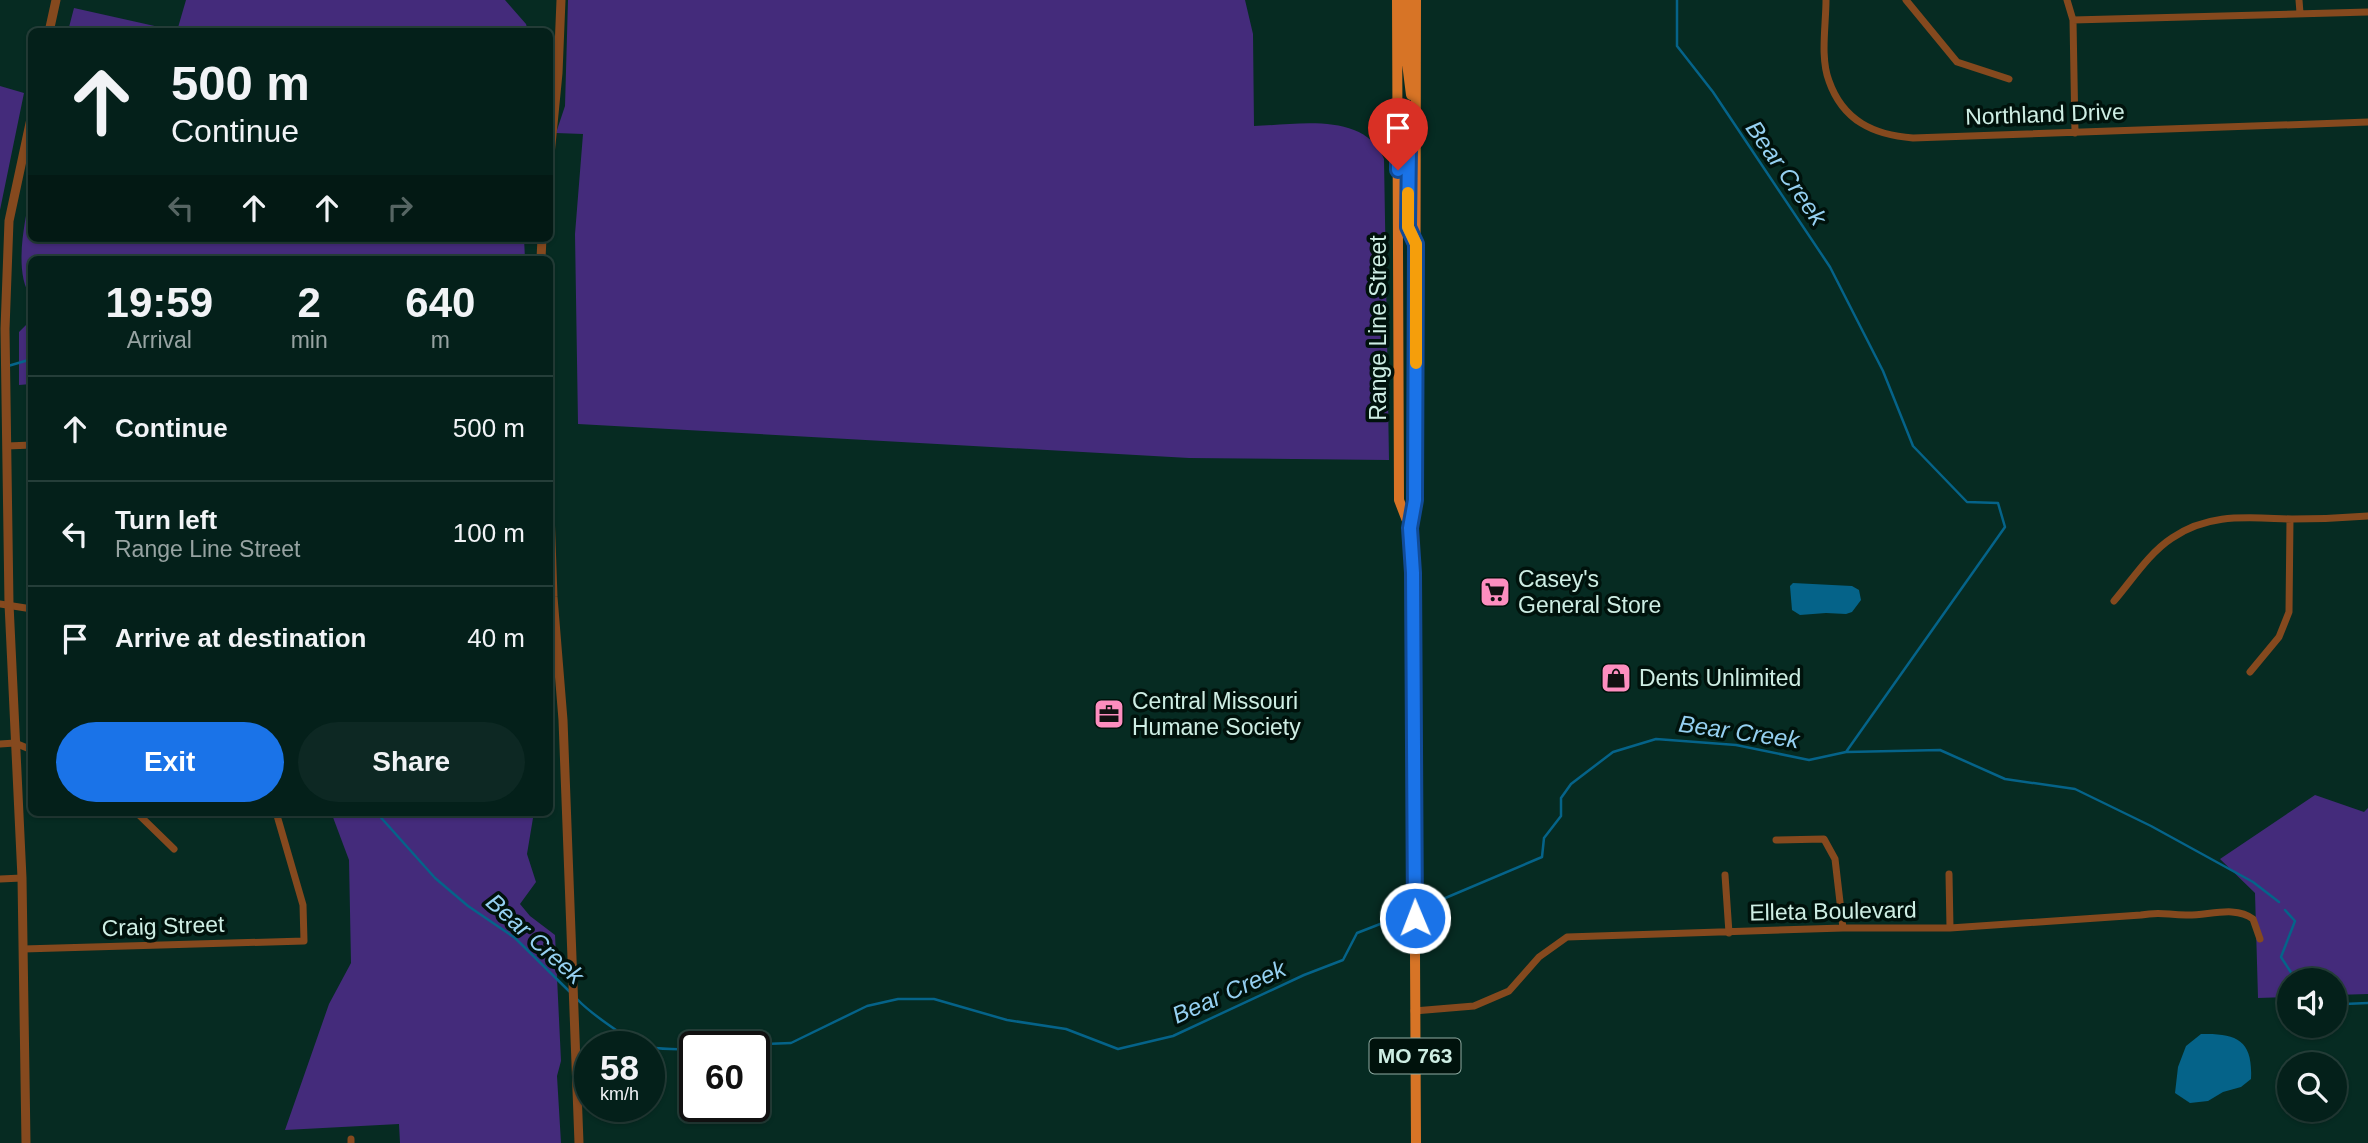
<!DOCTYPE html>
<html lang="en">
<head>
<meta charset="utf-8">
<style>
	body { margin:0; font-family:Helvetica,sans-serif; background:#0d2823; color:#f1f3f6; height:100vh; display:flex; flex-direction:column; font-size:26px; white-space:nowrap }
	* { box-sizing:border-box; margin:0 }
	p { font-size:23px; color:#97a3a2 }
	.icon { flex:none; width:38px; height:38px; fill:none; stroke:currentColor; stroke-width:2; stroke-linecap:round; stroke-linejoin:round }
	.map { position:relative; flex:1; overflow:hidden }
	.panel { position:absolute; left:28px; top:256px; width:525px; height:560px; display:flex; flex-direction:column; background:#04201a; border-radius:10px; box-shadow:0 2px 5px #0004,0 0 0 2px #253e39 }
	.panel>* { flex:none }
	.guide { position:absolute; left:28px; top:28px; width:525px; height:214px; border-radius:10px; box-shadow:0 2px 5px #0004,0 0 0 2px #253e39; background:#04201a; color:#f1f3f6; overflow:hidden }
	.fabs { position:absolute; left:2277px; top:968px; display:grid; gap:14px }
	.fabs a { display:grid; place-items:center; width:70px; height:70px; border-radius:50%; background:#04201a; box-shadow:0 2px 5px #0004,0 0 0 2px #253e39; font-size:35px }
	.speed { position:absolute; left:574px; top:1031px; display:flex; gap:14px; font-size:35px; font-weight:700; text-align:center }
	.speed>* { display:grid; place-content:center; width:91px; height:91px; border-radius:50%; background:#04201a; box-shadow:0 2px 5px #0004,0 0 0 2px #253e39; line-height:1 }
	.speed small { font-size:18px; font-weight:400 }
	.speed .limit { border:4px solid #111; border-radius:10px; background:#fff; color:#111 }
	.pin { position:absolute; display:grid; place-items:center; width:60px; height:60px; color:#fff; margin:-72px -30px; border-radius:50% 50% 50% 0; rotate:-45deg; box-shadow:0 0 7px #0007 }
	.pin .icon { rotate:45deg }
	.me { position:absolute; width:77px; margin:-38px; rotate:359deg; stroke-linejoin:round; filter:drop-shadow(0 0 5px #0008) }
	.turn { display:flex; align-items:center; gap:24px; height:147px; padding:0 28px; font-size:32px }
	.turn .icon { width:91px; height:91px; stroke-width:2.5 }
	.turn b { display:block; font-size:49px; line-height:60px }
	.lanes { display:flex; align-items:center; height:66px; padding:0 28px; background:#0003; justify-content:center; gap:35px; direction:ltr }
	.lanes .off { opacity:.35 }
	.eta { display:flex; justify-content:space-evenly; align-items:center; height:119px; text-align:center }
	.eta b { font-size:42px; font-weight:700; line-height:49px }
	.button { display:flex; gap:14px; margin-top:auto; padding:14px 28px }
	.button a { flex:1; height:80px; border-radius:42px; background:#1a73e8; color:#fff; font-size:28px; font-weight:700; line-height:80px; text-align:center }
	.button a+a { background:#0d2823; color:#f1f3f6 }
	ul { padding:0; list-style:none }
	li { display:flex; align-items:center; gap:21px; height:105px; padding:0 28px; border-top:2px solid #253e39 }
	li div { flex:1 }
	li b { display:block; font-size:26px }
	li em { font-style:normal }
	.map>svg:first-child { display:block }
	.green { fill:#442b7b }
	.water { fill:#056389 }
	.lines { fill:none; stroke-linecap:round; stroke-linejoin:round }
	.stream { stroke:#056389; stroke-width:2.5 }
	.minor { stroke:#85491e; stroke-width:7 }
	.tertiary { stroke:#85491e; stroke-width:9 }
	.primary { stroke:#d77426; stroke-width:10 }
	.route-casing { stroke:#114b97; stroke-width:18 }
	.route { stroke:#1a73e8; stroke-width:12 }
	.slow { stroke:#f59e0b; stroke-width:12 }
	.labels { text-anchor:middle; stroke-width:7; stroke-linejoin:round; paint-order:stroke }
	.shield { fill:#00120c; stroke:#90aca3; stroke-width:2 }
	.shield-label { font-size:21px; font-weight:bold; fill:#ceeee4 }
	.street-label { font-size:23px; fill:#ceeee4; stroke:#00120c }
	.poi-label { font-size:23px; fill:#ceeee4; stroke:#00120c; text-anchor:start }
	.water-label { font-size:24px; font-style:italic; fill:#95d0f1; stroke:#00120c }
</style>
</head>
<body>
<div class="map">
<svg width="2368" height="1143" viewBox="0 0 2368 1143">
	<rect width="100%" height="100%" fill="#062b22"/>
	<!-- green -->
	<path class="green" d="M186,0H505L526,24L528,31H68L74,8L177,31Z
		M568,0H1245L1253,34L1254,126C1297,125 1364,111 1384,159L1389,460L1189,458L578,424L575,234L583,134L556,133L565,106Z
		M0,86L24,93L0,210Z
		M31,191L32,238H524L525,259H32L31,297C13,272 25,220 31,191Z
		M31,313V384L19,385V332L30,321Z
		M2315,795L2364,812L2368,808V994L2335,995L2334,980H2289V997L2258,998L2255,893L2220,859Z
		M331,812H534L527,854L536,882L520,904L530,916L555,935L561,1061L557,1076L561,1143H400L399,1124L285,1130L329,1004L351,963L349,860Z"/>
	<!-- water -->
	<path class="water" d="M1793,583L1852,586L1859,590L1861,600L1852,612L1846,614L1826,613L1800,615L1792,610L1790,586Z
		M2201,1034C2237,1033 2253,1040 2251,1079L2241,1087L2223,1092L2208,1101L2190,1103L2175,1093L2178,1067L2186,1046Z"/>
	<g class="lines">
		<!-- stream -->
		<path class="stream" d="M8,366L32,359
			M1847,752L1940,750L2005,779L2075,789L2151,826L2253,882L2279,902
			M376,812L435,878L468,906L515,938L570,992
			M1417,910L1542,857L1544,838L1561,816V798L1571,784L1613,752L1656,739L1736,745L1809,760L1846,752L2005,527L1998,503L1967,502L1913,446L1883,371L1830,267L1713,92L1677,46V0
			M2285,910L2295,921L2281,957L2296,980
			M577,999C589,1012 629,1041 645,1046C660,1051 679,1047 695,1051
			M2334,1000L2344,1004L2368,1003
			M754,1047L765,1044L791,1043L867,1006L898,999H934L1007,1020L1066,1029L1118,1049L1173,1036L1304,975L1343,960L1357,933L1411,912"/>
		<!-- minor -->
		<path class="minor" d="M1826,0C1826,25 1820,58 1829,81C1843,121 1874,135 1913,138L2368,122
			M1906,0L1957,62L2009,79
			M2067,0L2073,20L2075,133
			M2299,0L2300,13
			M2073,20L2368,12
			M7,446L32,445
			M2114,601C2132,580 2149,553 2172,538C2210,512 2249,518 2292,519C2318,519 2343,518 2368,516
			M0,604L32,609
			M2250,672L2279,637L2289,612L2290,519
			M0,744L15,743L32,750
			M136,812L174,849
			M1776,840L1824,839L1835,859L1843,928
			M1949,874L1950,928
			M1725,875L1729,933
			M0,879L22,878
			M23,949L304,941L303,905L276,812
			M1414,1011L1474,1006L1509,991L1539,957L1567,937L1843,928H1950L2141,915C2161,911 2167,915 2186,915C2207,916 2235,905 2253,919L2260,939
			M351,1139V1143"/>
		<!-- tertiary -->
		<path class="tertiary" d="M49,32L56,0
			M550,155L558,73L561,0
			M541,259L542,238
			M550,511L553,597L563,720L579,1143
			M26,1143L22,878L9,604L5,329L9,221L32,114"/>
		<!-- primary -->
		<path class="primary" d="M1397,0L1399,500L1409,526
			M1407,0V63L1411,95
			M1416,0L1415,500L1410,528L1413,573L1416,1143
			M1399,118L1407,134L1409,156"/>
	</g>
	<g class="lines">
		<!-- route casing -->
		<g class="route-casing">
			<path id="route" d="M1398,170V115L1407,134L1409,146L1408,227L1416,244L1415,500L1410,528L1413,573L1415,918"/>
		</g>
		<!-- route -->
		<use href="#route" class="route"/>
		<!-- slow -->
		<path class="slow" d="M1408,193V227L1416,244V363"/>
	</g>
	<!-- icons -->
	<defs>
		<g id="supermarket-square" transform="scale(1.575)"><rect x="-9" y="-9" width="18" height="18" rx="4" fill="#fd8ebf" stroke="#00120c"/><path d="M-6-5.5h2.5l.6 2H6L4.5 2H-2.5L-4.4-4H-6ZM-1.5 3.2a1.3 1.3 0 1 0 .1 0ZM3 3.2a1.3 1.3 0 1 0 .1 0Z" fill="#111"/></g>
		<g id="shop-square" transform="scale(1.575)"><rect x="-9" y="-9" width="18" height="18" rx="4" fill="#fd8ebf" stroke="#00120c"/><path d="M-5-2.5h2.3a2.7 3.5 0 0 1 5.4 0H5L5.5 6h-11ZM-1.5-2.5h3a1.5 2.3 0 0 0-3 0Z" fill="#111"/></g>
		<g id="office-square" transform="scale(1.575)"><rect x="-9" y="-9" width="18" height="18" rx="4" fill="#fd8ebf" stroke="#00120c"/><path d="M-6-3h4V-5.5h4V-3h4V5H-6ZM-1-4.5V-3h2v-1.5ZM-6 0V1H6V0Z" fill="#111"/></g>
	</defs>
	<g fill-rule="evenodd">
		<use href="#supermarket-square" x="1495" y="592"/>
		<use href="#shop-square" x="1616" y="678"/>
		<use href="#office-square" x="1109" y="714"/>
	</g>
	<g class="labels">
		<!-- shield labels -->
		<rect class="shield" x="1369.5" y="1038.5" width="91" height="35" rx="5"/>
		<g class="shield-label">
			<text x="1415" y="1063">MO 763</text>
		</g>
		<!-- street labels -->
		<g class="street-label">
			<text transform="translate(2045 114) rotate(-2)" y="8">Northland Drive</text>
			<text transform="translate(1378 328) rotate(-90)" y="8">Range Line Street</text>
			<text transform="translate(1833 911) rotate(-1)" y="8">Elleta Boulevard</text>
			<text transform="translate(163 926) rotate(-2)" y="8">Craig Street</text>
		</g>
		<!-- poi labels -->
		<g class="poi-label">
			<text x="1518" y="587">Casey's<tspan x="1518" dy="26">General Store</tspan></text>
			<text x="1639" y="686">Dents Unlimited</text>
			<text x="1132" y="709">Central Missouri<tspan x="1132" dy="26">Humane Society</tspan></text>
		</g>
		<!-- water labels -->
		<g class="water-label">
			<text transform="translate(1786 173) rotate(55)" y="8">Bear Creek</text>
			<text transform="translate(1739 732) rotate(8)" y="8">Bear Creek</text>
			<text transform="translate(535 939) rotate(42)" y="8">Bear Creek</text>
			<text transform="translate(1229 992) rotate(-24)" y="8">Bear Creek</text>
		</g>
	</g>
</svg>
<div class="fabs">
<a><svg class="icon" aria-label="sound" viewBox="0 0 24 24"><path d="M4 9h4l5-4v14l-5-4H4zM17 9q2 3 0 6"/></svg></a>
<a><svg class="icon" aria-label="search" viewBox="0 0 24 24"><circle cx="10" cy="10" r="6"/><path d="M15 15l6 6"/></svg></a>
</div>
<div class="speed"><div>58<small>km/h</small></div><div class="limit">60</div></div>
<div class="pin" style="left:1398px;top:170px;background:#d93025"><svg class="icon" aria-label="arrive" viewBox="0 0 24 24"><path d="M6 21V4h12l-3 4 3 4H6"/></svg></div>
<svg class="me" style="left:1415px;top:918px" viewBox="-20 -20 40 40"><circle r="17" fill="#1a73e8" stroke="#fff" stroke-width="3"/><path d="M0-11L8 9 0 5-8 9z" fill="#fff"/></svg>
<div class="guide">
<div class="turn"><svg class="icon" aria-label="ahead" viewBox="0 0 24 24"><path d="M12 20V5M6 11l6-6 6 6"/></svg><div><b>500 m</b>Continue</div></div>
<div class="lanes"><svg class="icon off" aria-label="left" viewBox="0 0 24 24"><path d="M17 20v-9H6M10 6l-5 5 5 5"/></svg><svg class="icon" aria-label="ahead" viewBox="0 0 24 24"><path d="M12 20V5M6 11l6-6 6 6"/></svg><svg class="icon" aria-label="ahead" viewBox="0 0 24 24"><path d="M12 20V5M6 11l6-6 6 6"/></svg><svg class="icon off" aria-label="right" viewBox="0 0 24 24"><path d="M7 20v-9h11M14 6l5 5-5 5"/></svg></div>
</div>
<section class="panel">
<div class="eta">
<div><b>19:59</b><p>Arrival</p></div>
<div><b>2</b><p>min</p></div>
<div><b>640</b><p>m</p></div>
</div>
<ul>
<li><svg class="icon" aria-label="ahead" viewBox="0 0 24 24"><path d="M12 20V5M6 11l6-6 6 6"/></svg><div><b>Continue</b></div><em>500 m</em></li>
<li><svg class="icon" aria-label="left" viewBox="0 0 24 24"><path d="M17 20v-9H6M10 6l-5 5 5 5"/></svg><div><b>Turn left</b><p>Range Line Street</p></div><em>100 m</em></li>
<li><svg class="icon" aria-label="arrive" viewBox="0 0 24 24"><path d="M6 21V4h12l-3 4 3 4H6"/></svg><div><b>Arrive at destination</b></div><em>40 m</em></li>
</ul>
<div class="button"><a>Exit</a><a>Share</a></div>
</section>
</div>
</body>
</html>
